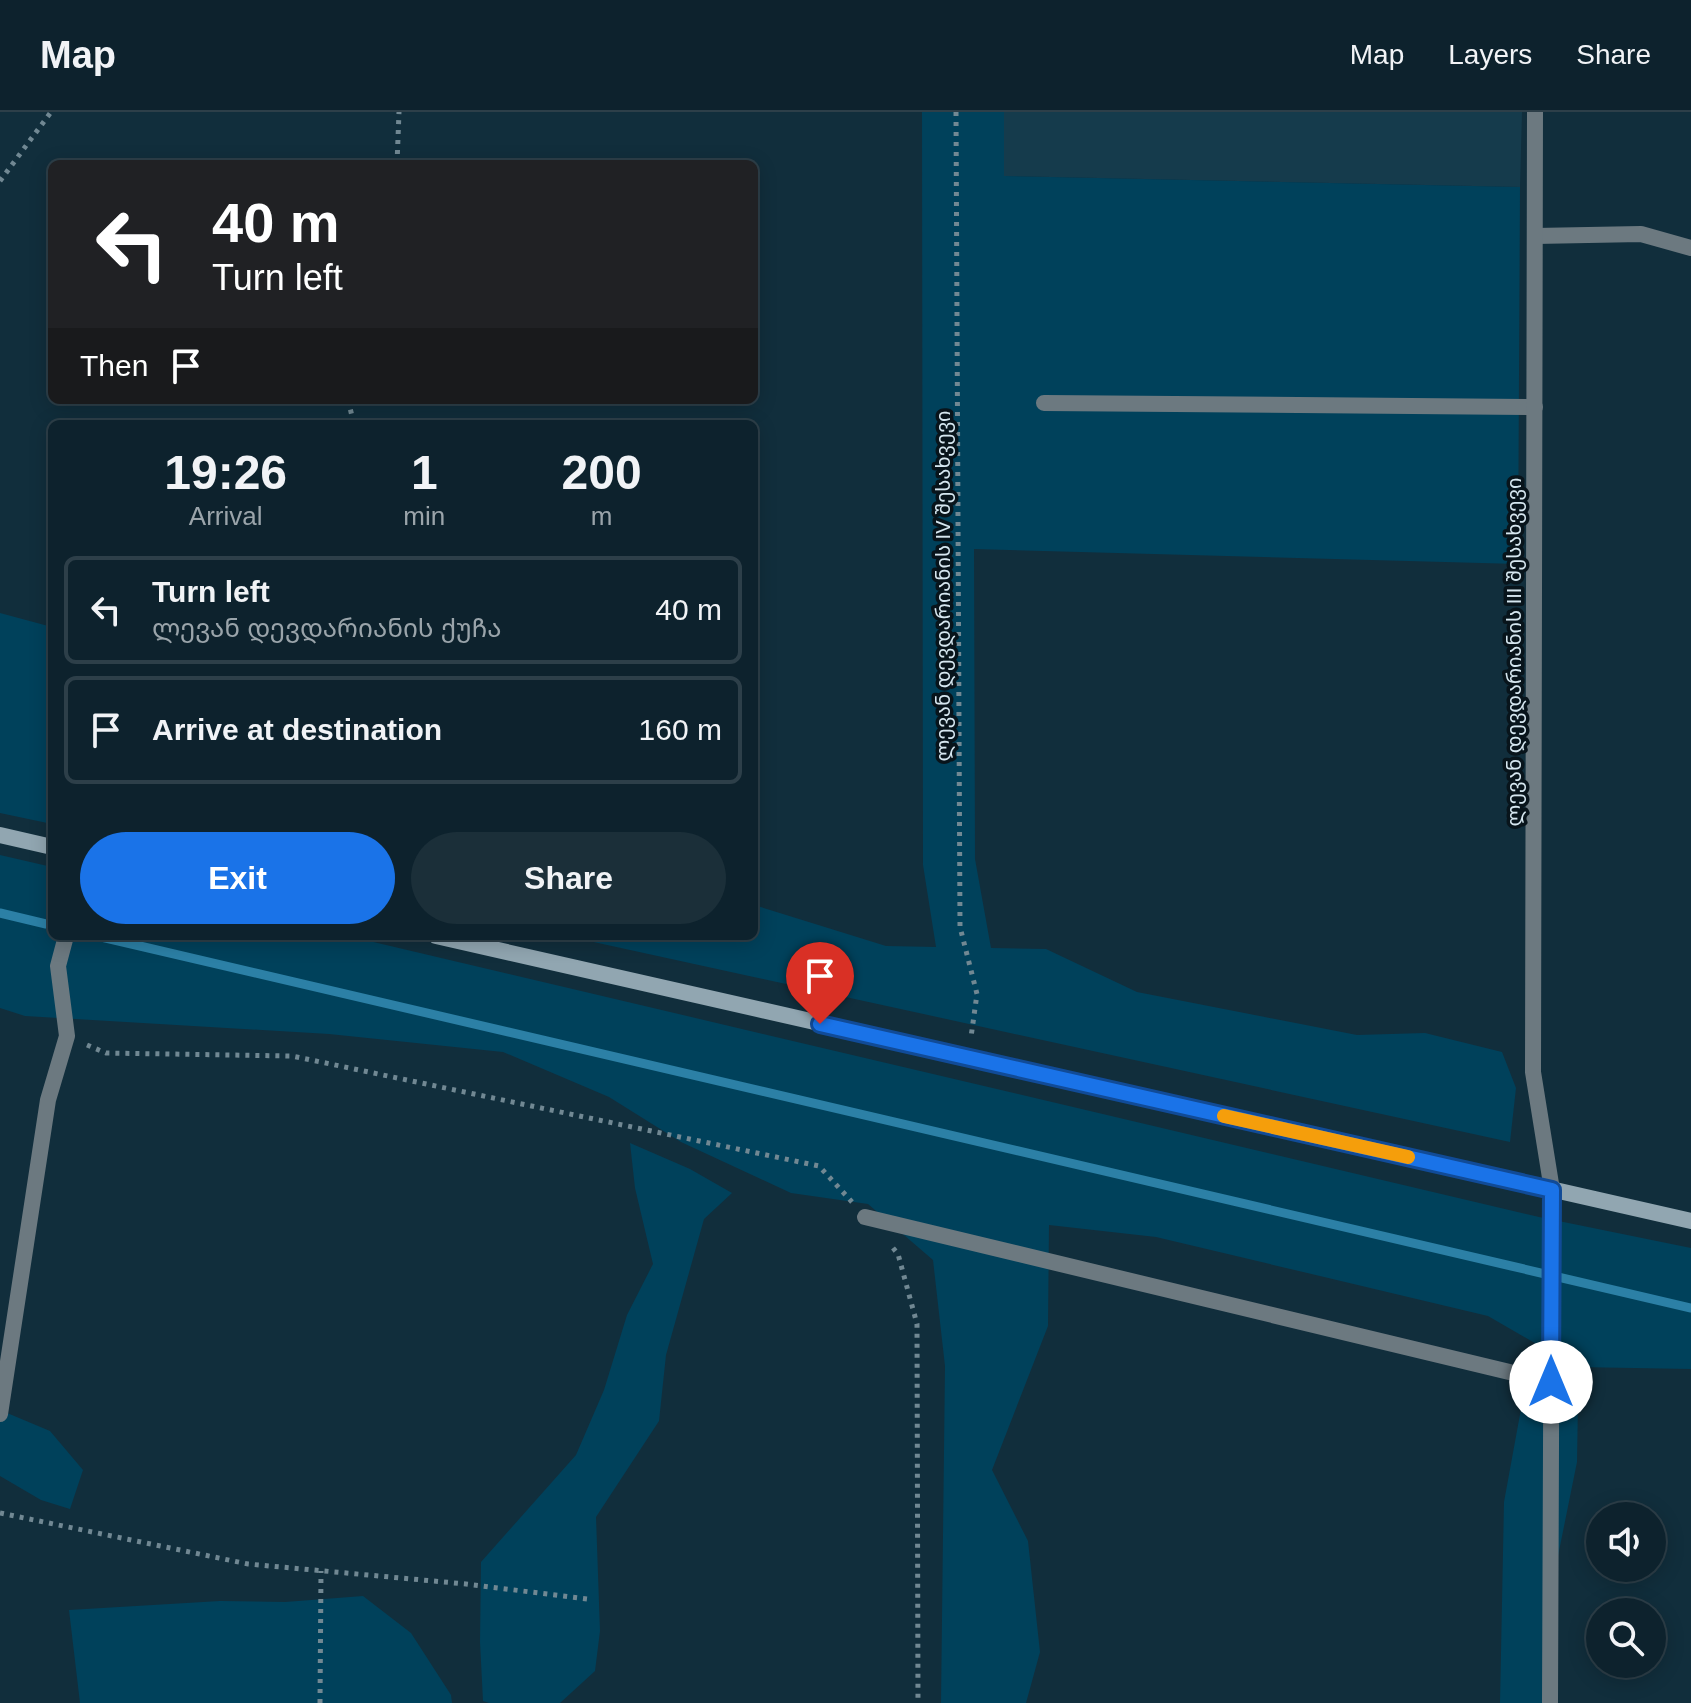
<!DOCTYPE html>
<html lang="en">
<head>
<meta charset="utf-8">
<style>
	body { margin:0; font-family:Helvetica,"Noto Sans Georgian",sans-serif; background:#1b2f39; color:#f1f3f6; height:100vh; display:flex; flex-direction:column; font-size:30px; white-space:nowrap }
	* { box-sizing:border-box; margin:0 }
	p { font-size:26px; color:#9aa4aa }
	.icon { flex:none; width:44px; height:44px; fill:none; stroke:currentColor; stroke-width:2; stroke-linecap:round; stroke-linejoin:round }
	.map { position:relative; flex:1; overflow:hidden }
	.side { position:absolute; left:48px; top:308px; width:710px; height:520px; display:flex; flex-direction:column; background:#0d222d; border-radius:12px; box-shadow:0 4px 20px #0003,0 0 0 2px #2d3f49 }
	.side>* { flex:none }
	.guide { position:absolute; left:48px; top:48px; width:710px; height:244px; border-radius:12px; box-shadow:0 4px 20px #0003,0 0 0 2px #2d3f49; background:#202124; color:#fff; overflow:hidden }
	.fabs { position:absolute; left:1586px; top:1390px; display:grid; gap:16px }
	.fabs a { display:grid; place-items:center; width:80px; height:80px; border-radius:50%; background:#0d222d; box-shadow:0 4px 20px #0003,0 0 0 2px #2d3f49; font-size:40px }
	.pin { position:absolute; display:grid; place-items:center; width:68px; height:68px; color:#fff; margin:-82px -34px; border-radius:50% 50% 50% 0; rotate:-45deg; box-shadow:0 0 8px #0007 }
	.pin .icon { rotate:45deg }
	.me { position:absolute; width:88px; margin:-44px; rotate:0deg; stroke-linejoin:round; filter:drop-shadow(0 0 6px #0008) }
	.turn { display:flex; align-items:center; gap:28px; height:168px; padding:0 32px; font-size:36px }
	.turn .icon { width:104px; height:104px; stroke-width:2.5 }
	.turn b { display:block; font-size:56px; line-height:68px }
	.then { display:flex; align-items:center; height:76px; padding:0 32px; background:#0003; gap:16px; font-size:30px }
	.eta { display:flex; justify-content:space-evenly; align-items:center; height:136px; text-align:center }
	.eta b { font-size:48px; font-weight:800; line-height:56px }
	.primary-button { display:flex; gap:16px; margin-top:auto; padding:16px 32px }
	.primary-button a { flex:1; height:92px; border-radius:48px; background:#1a73e8; color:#fff; font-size:32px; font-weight:800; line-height:92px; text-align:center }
	.primary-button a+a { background:#1b2f39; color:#f1f3f6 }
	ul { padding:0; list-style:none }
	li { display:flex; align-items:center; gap:24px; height:108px; margin:0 16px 12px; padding:0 16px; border:4px solid #2d3f49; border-radius:12px }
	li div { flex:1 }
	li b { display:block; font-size:30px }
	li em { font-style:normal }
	header { display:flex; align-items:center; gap:48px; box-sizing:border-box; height:112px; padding:0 40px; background:#0d222d; border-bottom:2px solid #2d3f49 }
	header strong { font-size:38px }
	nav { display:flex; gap:44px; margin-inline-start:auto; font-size:28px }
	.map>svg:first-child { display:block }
	.built { fill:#153b4c }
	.green { fill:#00415b }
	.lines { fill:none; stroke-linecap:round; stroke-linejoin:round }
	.stream { stroke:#2c80a6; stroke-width:9 }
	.path { stroke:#718893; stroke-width:5; stroke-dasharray:4 6; stroke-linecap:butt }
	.lane { stroke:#6c7980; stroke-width:16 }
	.street { stroke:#6c7980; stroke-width:16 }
	.secondary { stroke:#91a6b1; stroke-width:16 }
	.route-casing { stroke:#114b97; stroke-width:20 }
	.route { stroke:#1a73e8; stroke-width:14 }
	.slow { stroke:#f59e0b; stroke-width:14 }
	.labels { text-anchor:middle; stroke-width:7; stroke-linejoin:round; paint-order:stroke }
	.street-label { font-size:20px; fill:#d6e7f0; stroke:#08141b }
</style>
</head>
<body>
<header>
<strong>Map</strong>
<nav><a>Map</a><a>Layers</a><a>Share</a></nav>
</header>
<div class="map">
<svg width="1691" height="1591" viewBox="0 0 1691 1591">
	<rect width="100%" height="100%" fill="#112e3c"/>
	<!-- built -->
	<path class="built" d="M1004,0H1522L1520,75L1004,64Z"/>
	<!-- green -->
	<path class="green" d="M922,0H1004V64L1520,75L1518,452L974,437L975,747L991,836L1046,837L1137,880L1357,923L1425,921L1502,940L1516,976L1510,1030L566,824H754V793L886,834L936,835L923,753Z
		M0,501L52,515V712L0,701Z
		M0,743L52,755V824H348L1539,1105L1691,1136V1257L1576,1255L1488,1204L1156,1125L1049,1113L1048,1214L992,1358L1028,1429L1040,1540L1026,1591H941L945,1254L933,1148L868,1092L791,1081L681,1030L609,985L503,940L329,922L25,904L0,896Z
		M630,1031L690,1057L732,1081L704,1107L666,1243L659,1309L596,1405L600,1519L595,1559L560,1591H489L483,1589L480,1530L481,1450L576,1343L604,1278L627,1203L653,1152L635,1076Z
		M1527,1264L1578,1291L1577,1350L1558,1444L1552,1591H1500L1504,1390Z
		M0,1298L50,1319L83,1358L70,1397L41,1388L0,1364Z
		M363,1484L411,1521L451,1583L452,1591H80L69,1498L220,1489L285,1490Z"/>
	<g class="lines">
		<!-- stream -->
		<path class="stream" d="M0,801L46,812
			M97,824L1691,1196"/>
		<!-- path -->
		<path class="path" d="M956,0L960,815L977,882L971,925
			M397,52L399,0
			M0,69L51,0
			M348,288L354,312
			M87,933L106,941L292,944L819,1054L852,1090
			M893,1136L898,1142L917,1212L918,1591
			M0,1401L248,1452L466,1472L587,1487
			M320,1591L321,1459"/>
		<!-- lane -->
		<path class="lane" d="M1535,124L1641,122L1691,136
			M1044,291L1535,295
			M865,1105L1551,1270"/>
		<!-- street -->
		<path class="street" d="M1535,0L1533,960L1552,1078L1550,1591
			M0,1302L48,988L67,924L58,854L66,824"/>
		<!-- secondary -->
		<path class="secondary" d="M0,723L52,735
			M436,824L1691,1109"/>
	</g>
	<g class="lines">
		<!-- route casing -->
		<g class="route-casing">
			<path id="route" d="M820,912L1552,1078L1551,1270"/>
		</g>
		<!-- route -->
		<use href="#route" class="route"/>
		<!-- slow -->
		<path class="slow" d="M1224,1004L1408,1045"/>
	</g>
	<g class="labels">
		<!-- street labels -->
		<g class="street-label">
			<text transform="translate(943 474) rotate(-90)" y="7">ლევან დევდარიანის IV შესახვევი</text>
			<text transform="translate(1514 540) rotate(-90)" y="7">ლევან დევდარიანის III შესახვევი</text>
		</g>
	</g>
</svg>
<div class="fabs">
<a><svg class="icon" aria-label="sound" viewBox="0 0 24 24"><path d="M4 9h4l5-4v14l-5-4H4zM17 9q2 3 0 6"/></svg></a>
<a><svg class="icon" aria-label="search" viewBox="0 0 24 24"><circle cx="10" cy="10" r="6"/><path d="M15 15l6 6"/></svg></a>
</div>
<div class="pin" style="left:820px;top:912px;background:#d93025"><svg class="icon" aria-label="arrive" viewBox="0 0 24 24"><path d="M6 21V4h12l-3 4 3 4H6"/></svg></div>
<svg class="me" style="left:1551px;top:1270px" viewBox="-20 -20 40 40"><circle r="19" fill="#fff"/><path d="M0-13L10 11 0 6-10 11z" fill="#1a73e8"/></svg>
<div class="guide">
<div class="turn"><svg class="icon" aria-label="left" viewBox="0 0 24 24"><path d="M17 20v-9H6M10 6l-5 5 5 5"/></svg><div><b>40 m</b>Turn left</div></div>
<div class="then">Then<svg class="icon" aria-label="arrive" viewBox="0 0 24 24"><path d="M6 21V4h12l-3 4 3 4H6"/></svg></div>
</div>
<section class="side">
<div class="eta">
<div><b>19:26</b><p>Arrival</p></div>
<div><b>1</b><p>min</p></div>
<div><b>200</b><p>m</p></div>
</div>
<ul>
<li><svg class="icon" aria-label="left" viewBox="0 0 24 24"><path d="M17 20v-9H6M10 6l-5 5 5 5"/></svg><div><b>Turn left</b><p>ლევან დევდარიანის ქუჩა</p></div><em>40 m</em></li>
<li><svg class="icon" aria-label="arrive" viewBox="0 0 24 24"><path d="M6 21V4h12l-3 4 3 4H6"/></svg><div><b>Arrive at destination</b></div><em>160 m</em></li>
</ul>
<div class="primary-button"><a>Exit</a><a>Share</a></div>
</section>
</div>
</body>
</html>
